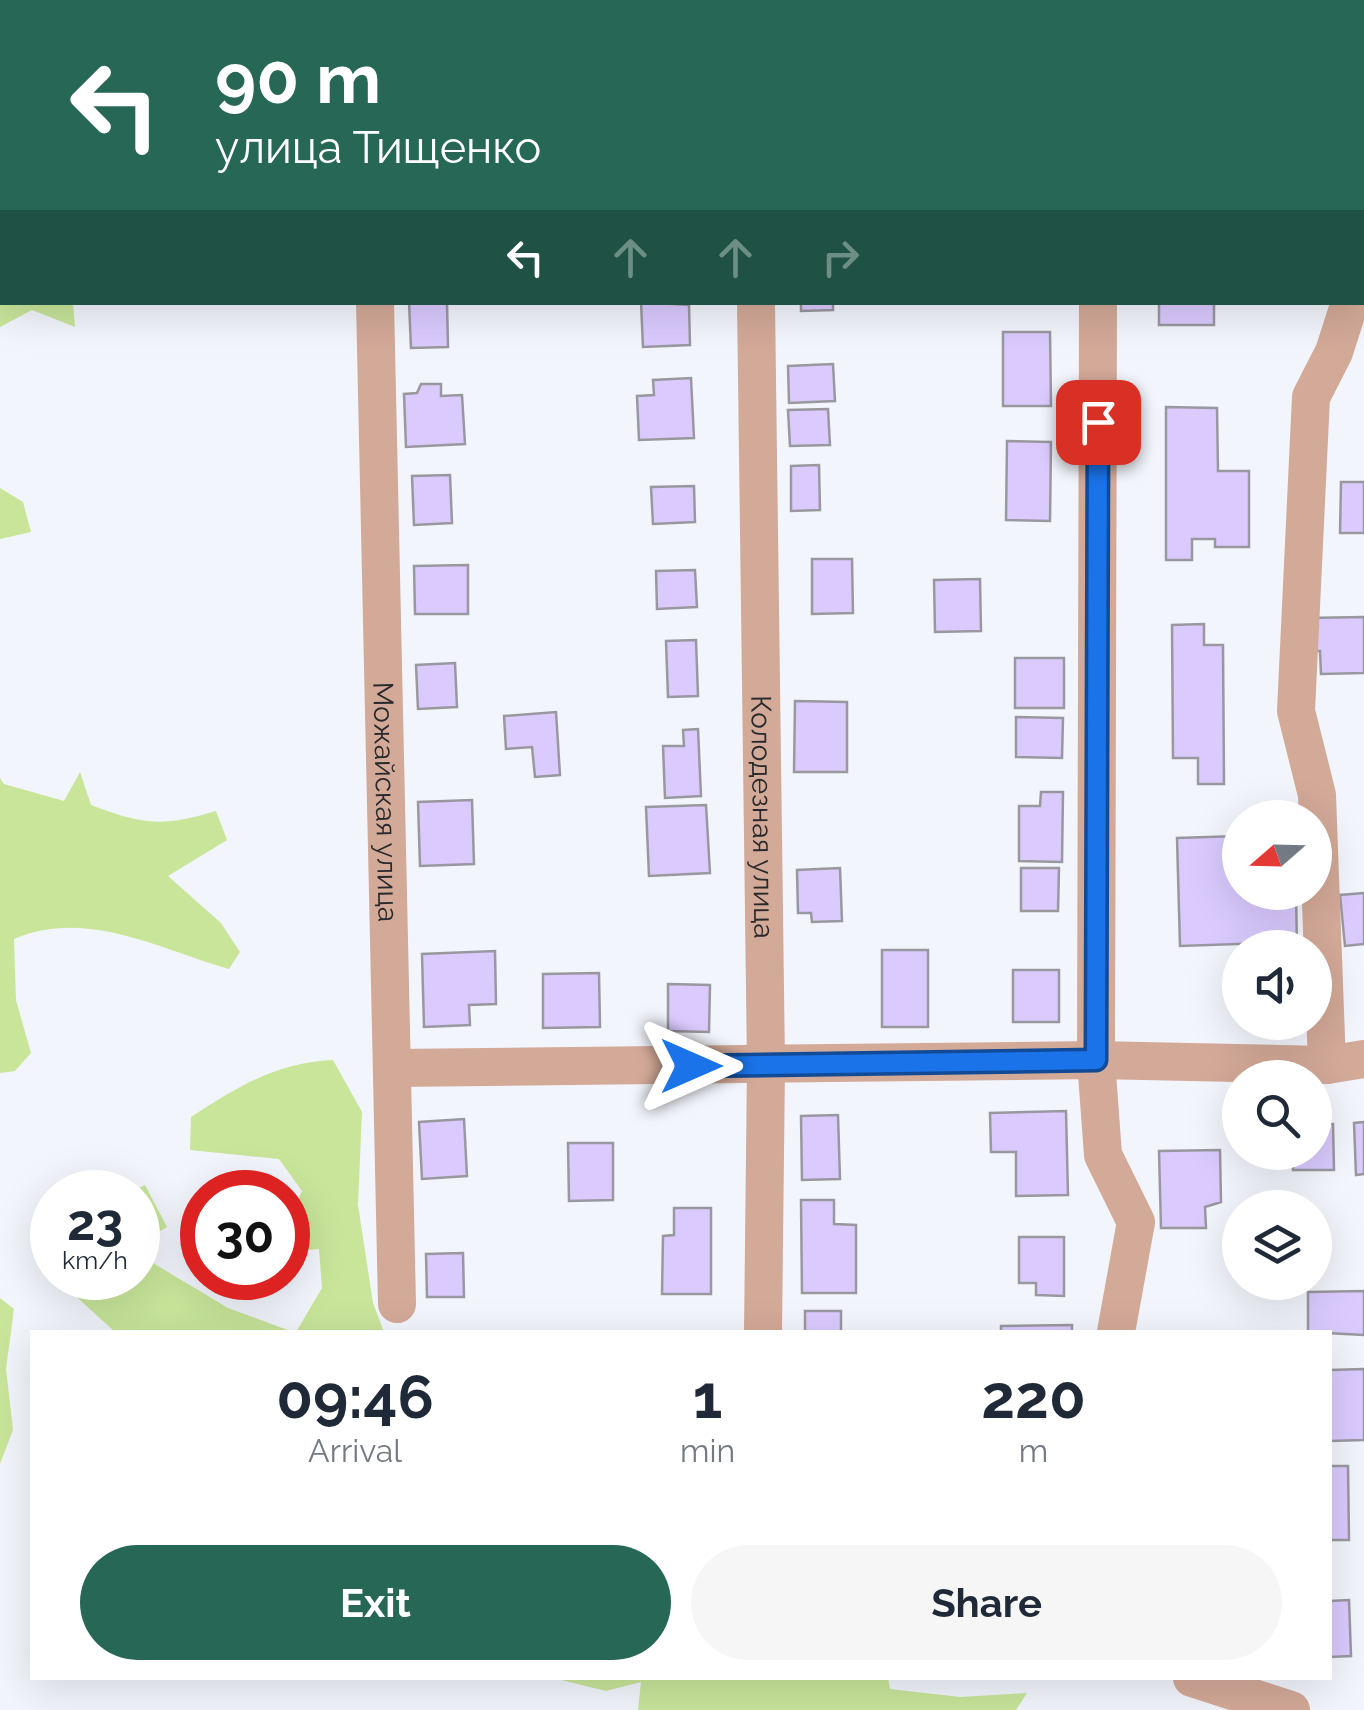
<!DOCTYPE html>
<html lang="en">
<head>
<meta charset="utf-8">
<style>
	body { margin:0; font-family:Raleway,sans-serif; background:#f6f6f7; color:#1f2937; height:100vh; display:flex; flex-direction:column; font-size:38px; white-space:nowrap }
	* { box-sizing:border-box; margin:0 }
	p { font-size:32px; color:#747a83 }
	.icon { flex:none; width:55px; height:55px; fill:none; stroke:currentColor; stroke-width:2; stroke-linecap:round; stroke-linejoin:round }
	.map { position:relative; flex:1; overflow:hidden }
	.side { position:absolute; left:30px; top:1330px; width:1302px; height:350px; display:flex; flex-direction:column; background:#fff; border-radius:0px; box-shadow:0 10px 40px #0002 }
	.side>* { flex:none }
	.guide { position:absolute; left:0px; top:0px; width:1365px; height:305px; box-shadow:0 10px 40px #0002; background:#276756; color:#fff; overflow:hidden }
	.needle { width:65px; rotate:250deg }
	.buttons { position:absolute; left:1222px; top:800px; display:grid; gap:20px }
	.buttons a { display:grid; place-items:center; width:110px; height:110px; border-radius:50%; background:#fff; box-shadow:0 10px 40px #0002; font-size:50px }
	.speed { position:absolute; left:30px; top:1170px; display:flex; gap:20px; font-size:50px; font-weight:700; text-align:center }
	.speed>* { display:grid; place-content:center; width:130px; height:130px; border-radius:50%; background:#fff; box-shadow:0 10px 40px #0002; line-height:1 }
	.speed small { font-size:25px; font-weight:400 }
	.speed .limit { border:15px solid #d22; background:#fff; color:#111 }
	.pin { position:absolute; display:grid; place-items:center; width:85px; height:85px; color:#fff; margin:-42px; border-radius:20px; box-shadow:0 5px 15px #0006 }
	.me { position:absolute; width:110px; margin:-55px; rotate:90deg; stroke-linejoin:round; filter:drop-shadow(0 0 8px #0008) }
	.turn { display:flex; align-items:center; gap:35px; height:210px; padding:0 50px; font-size:45px }
	.turn .icon { width:130px; height:130px; stroke-width:2.5 }
	.turn b { display:block; font-size:70px; line-height:85px }
	.lanes { display:flex; align-items:center; height:95px; padding:0 50px; background:#0003; justify-content:center; gap:50px; direction:ltr }
	.lanes .off { opacity:.35 }
	.eta { display:flex; justify-content:space-evenly; align-items:center; height:170px; text-align:center }
	.eta b { font-size:60px; font-weight:700; line-height:70px }
	.action { display:flex; gap:20px; margin-top:auto; padding:20px 50px }
	.action a { flex:1; height:115px; border-radius:60px; background:#276756; color:#fff; font-size:40px; font-weight:700; line-height:115px; text-align:center }
	.action a+a { background:#f6f6f7; color:#1f2937 }
	.map>svg:first-child { display:block }
	.green { fill:#c8e59a }
	.building { fill:#dacafe; stroke:#9a989f; stroke-width:2.5 }
	.lines { fill:none; stroke-linecap:round; stroke-linejoin:round }
	.minor { stroke:#d3a998; stroke-width:38 }
	.route-casing { stroke:#114b97; stroke-width:25 }
	.route { stroke:#1a73e8; stroke-width:18 }
	.labels { text-anchor:middle; stroke-width:8; stroke-linejoin:round; paint-order:stroke }
	.street-label { font-size:28px; fill:#28292c; stroke:#fff }
</style>
</head>
<body>
<div class="map">
<svg width="1364" height="1710" viewBox="0 0 1364 1710">
	<rect width="100%" height="100%" fill="#f2f5fc"/>
	<!-- green -->
	<path class="green" d="M0,0H210L212,2H2V128Z
		M0,250L2,302L73,303L75,327L32,310L0,327Z
		M0,488L23,502L31,532L0,539Z
		M80,772L91,805C144,825 162,827 216,811L227,840L168,876L221,923L240,952L229,969C159,949 86,908 14,939L16,1000L31,1053L15,1071L0,1073V778L4,784L64,801Z
		M333,1060L362,1112L358,1205L373,1303L384,1332H296L322,1288L319,1249L288,1252V1223L302,1191L279,1159L190,1150L191,1117C239,1086 275,1063 333,1060Z
		M145,1185L167,1227L138,1244V1192H130Z
		M138,1254L228,1308L293,1332H115L69,1290L72,1278H138Z
		M0,1298L14,1309L6,1369L13,1430L0,1464Z
		M553,1678H888L890,1689L960,1697L1027,1693L1016,1710H638L641,1682L606,1691Z"/>
	<!-- building -->
	<path class="building" d="M421,0H466V2H421Z
		M653,0H742V2H653Z
		M803,0H897V2H803Z
		M968,0H1054V2H968Z
		M1234,0H1285V2H1234Z
		M409,302H447L448,347L411,348Z
		M641,302L689,305L690,345L643,347Z
		M801,302H833V310L801,311Z
		M1159,302H1214V325H1159Z
		M1003,332H1050L1051,406H1003Z
		M833,364L835,401L789,403L788,366Z
		M691,378L694,438L639,440L637,396L654,395L653,380Z
		M421,384H441V396L462,395L465,444L406,447L404,394L417,393Z
		M1166,407L1217,408L1218,471H1249V547H1215V539H1192V560H1166Z
		M828,409L830,445L790,446L788,410Z
		M1007,441L1051,442L1050,521L1006,520Z
		M819,465L820,510L791,511V466Z
		M450,475L452,523L414,525L412,476Z
		M1341,482H1364V533H1340Z
		M694,486L695,522L653,524L651,487Z
		M812,559H852L853,613L812,614Z
		M468,565V614H415L414,566Z
		M695,570L697,607L657,609L656,571Z
		M980,579L981,631L935,632L934,580Z
		M1364,617V673L1321,674L1320,651H1307L1306,618Z
		M1204,624V645H1223L1224,784H1198V758H1173L1172,625Z
		M696,640L698,696L668,697L666,641Z
		M1015,658H1064V708H1015Z
		M455,663L457,707L418,709L416,665Z
		M795,701L847,702V772H794Z
		M556,712L560,775L535,777L532,747L506,749L504,716Z
		M1016,717L1063,718L1062,758L1016,757Z
		M698,729L701,796L665,798L663,746H684L683,730Z
		M1041,792H1063L1062,862L1019,861V806H1040Z
		M472,800L474,864L420,866L418,802Z
		M706,805L710,873L649,876L646,807Z
		M1238,836L1240,892H1296L1297,948H1267V943L1180,946L1177,838Z
		M840,868L842,921L812,922L811,913H798L797,870Z
		M1021,868H1059L1058,911H1021Z
		M1364,893V944L1345,946L1340,895Z
		M882,950H928V1027H882Z
		M495,951L496,1004L469,1005L470,1025L424,1027L422,954Z
		M1013,970H1059V1022H1013Z
		M599,973L600,1027L543,1028V974Z
		M668,984L710,985L709,1032L668,1031Z
		M1066,1111L1068,1195L1016,1196V1152H991L990,1113Z
		M838,1115L840,1179L802,1180L801,1116Z
		M464,1119L467,1176L422,1179L419,1122Z
		M1364,1122V1174L1356,1175L1354,1123Z
		M1315,1124H1333L1334,1170H1293V1152H1315Z
		M568,1143H613V1200L569,1201Z
		M1220,1150L1221,1202L1205,1207L1206,1228H1161L1159,1151Z
		M801,1200H834V1224L856,1225V1293H802Z
		M674,1208H711V1294H662L663,1236L674,1235Z
		M1019,1237H1064V1296L1036,1295V1283H1019Z
		M463,1253L464,1297H427L426,1254Z
		M1364,1291V1335L1308,1332V1292Z
		M805,1311H841V1332H805Z
		M1072,1325V1332H1001V1326Z
		M1364,1369V1440L1330,1441V1370Z
		M1330,1466H1348L1349,1540H1330Z
		M1349,1600L1351,1656L1330,1657V1601Z"/>
	<g class="lines">
		<!-- minor -->
		<g class="minor">
			<path d="M369,2V0"/>
			<path d="M1105,2V0"/>
			<path d="M1307,2V0"/>
			<path id="s1" d="M375,302L397,1304"/>
			<path id="s2" d="M756,302L766,1065L763,1332"/>
			<path d="M1098,302L1096,1060L1103,1155L1136,1222L1116,1332"/>
			<path d="M1327,1065L1317,795L1296,711L1311,397L1334,352L1350,302"/>
			<path d="M393,1068L1096,1060L1327,1065L1364,1059"/>
			<path d="M1192,1678L1291,1710"/>
		</g>
	</g>
	<g class="lines">
		<!-- route casing -->
		<g class="route-casing">
			<path id="route" d="M691,1066L1096,1060L1098,422"/>
		</g>
		<!-- route -->
		<use href="#route" class="route"/>
	</g>
	<g class="labels">
		<!-- street labels -->
		<g class="street-label">
			<text dy="10" stroke="none"><textPath href="#s1" startOffset="500">Можайская улица</textPath></text>
			<text dy="10" stroke="none"><textPath href="#s2" startOffset="515">Колодезная улица</textPath></text>
		</g>
	</g>
</svg>
<div class="buttons">
<a><svg class="needle" viewBox="-14 -14 28 28"><path d="M0-13l5 13h-10z" fill="#e53935"/><path d="M0 13l5-13h-10z" fill="#747a83"/></svg></a>
<a><svg class="icon" aria-label="sound" viewBox="0 0 24 24"><path d="M4 9h4l5-4v14l-5-4H4zM17 9q2 3 0 6"/></svg></a>
<a><svg class="icon" aria-label="search" viewBox="0 0 24 24"><circle cx="10" cy="10" r="6"/><path d="M15 15l6 6"/></svg></a>
<a><svg class="icon" aria-label="layers" viewBox="0 0 24 24"><path d="M12 4l9 5-9 5-9-5zM3 14l9 5 9-5"/></svg></a>
</div>
<div class="speed"><div>23<small>km/h</small></div><div class="limit">30</div></div>
<div class="pin" style="left:1098px;top:422px;background:#d93025"><svg class="icon" aria-label="arrive" viewBox="0 0 24 24"><path d="M6 21V4h12l-3 4 3 4H6"/></svg></div>
<svg class="me" style="left:691px;top:1066px" viewBox="-20 -20 40 40"><path d="M0-17L14 15 0 8-14 15z" fill="#1a73e8" stroke="#fff" stroke-width="4"/></svg>
<div class="guide">
<div class="turn"><svg class="icon" aria-label="left" viewBox="0 0 24 24"><path d="M17 20v-9H6M10 6l-5 5 5 5"/></svg><div><b>90 m</b>улица Тищенко</div></div>
<div class="lanes"><svg class="icon" aria-label="left" viewBox="0 0 24 24"><path d="M17 20v-9H6M10 6l-5 5 5 5"/></svg><svg class="icon off" aria-label="ahead" viewBox="0 0 24 24"><path d="M12 20V5M6 11l6-6 6 6"/></svg><svg class="icon off" aria-label="ahead" viewBox="0 0 24 24"><path d="M12 20V5M6 11l6-6 6 6"/></svg><svg class="icon off" aria-label="right" viewBox="0 0 24 24"><path d="M7 20v-9h11M14 6l5 5-5 5"/></svg></div>
</div>
<section class="side">
<div class="eta">
<div><b>09:46</b><p>Arrival</p></div>
<div><b>1</b><p>min</p></div>
<div><b>220</b><p>m</p></div>
</div>
<div class="action"><a>Exit</a><a>Share</a></div>
</section>
</div>
</body>
</html>
